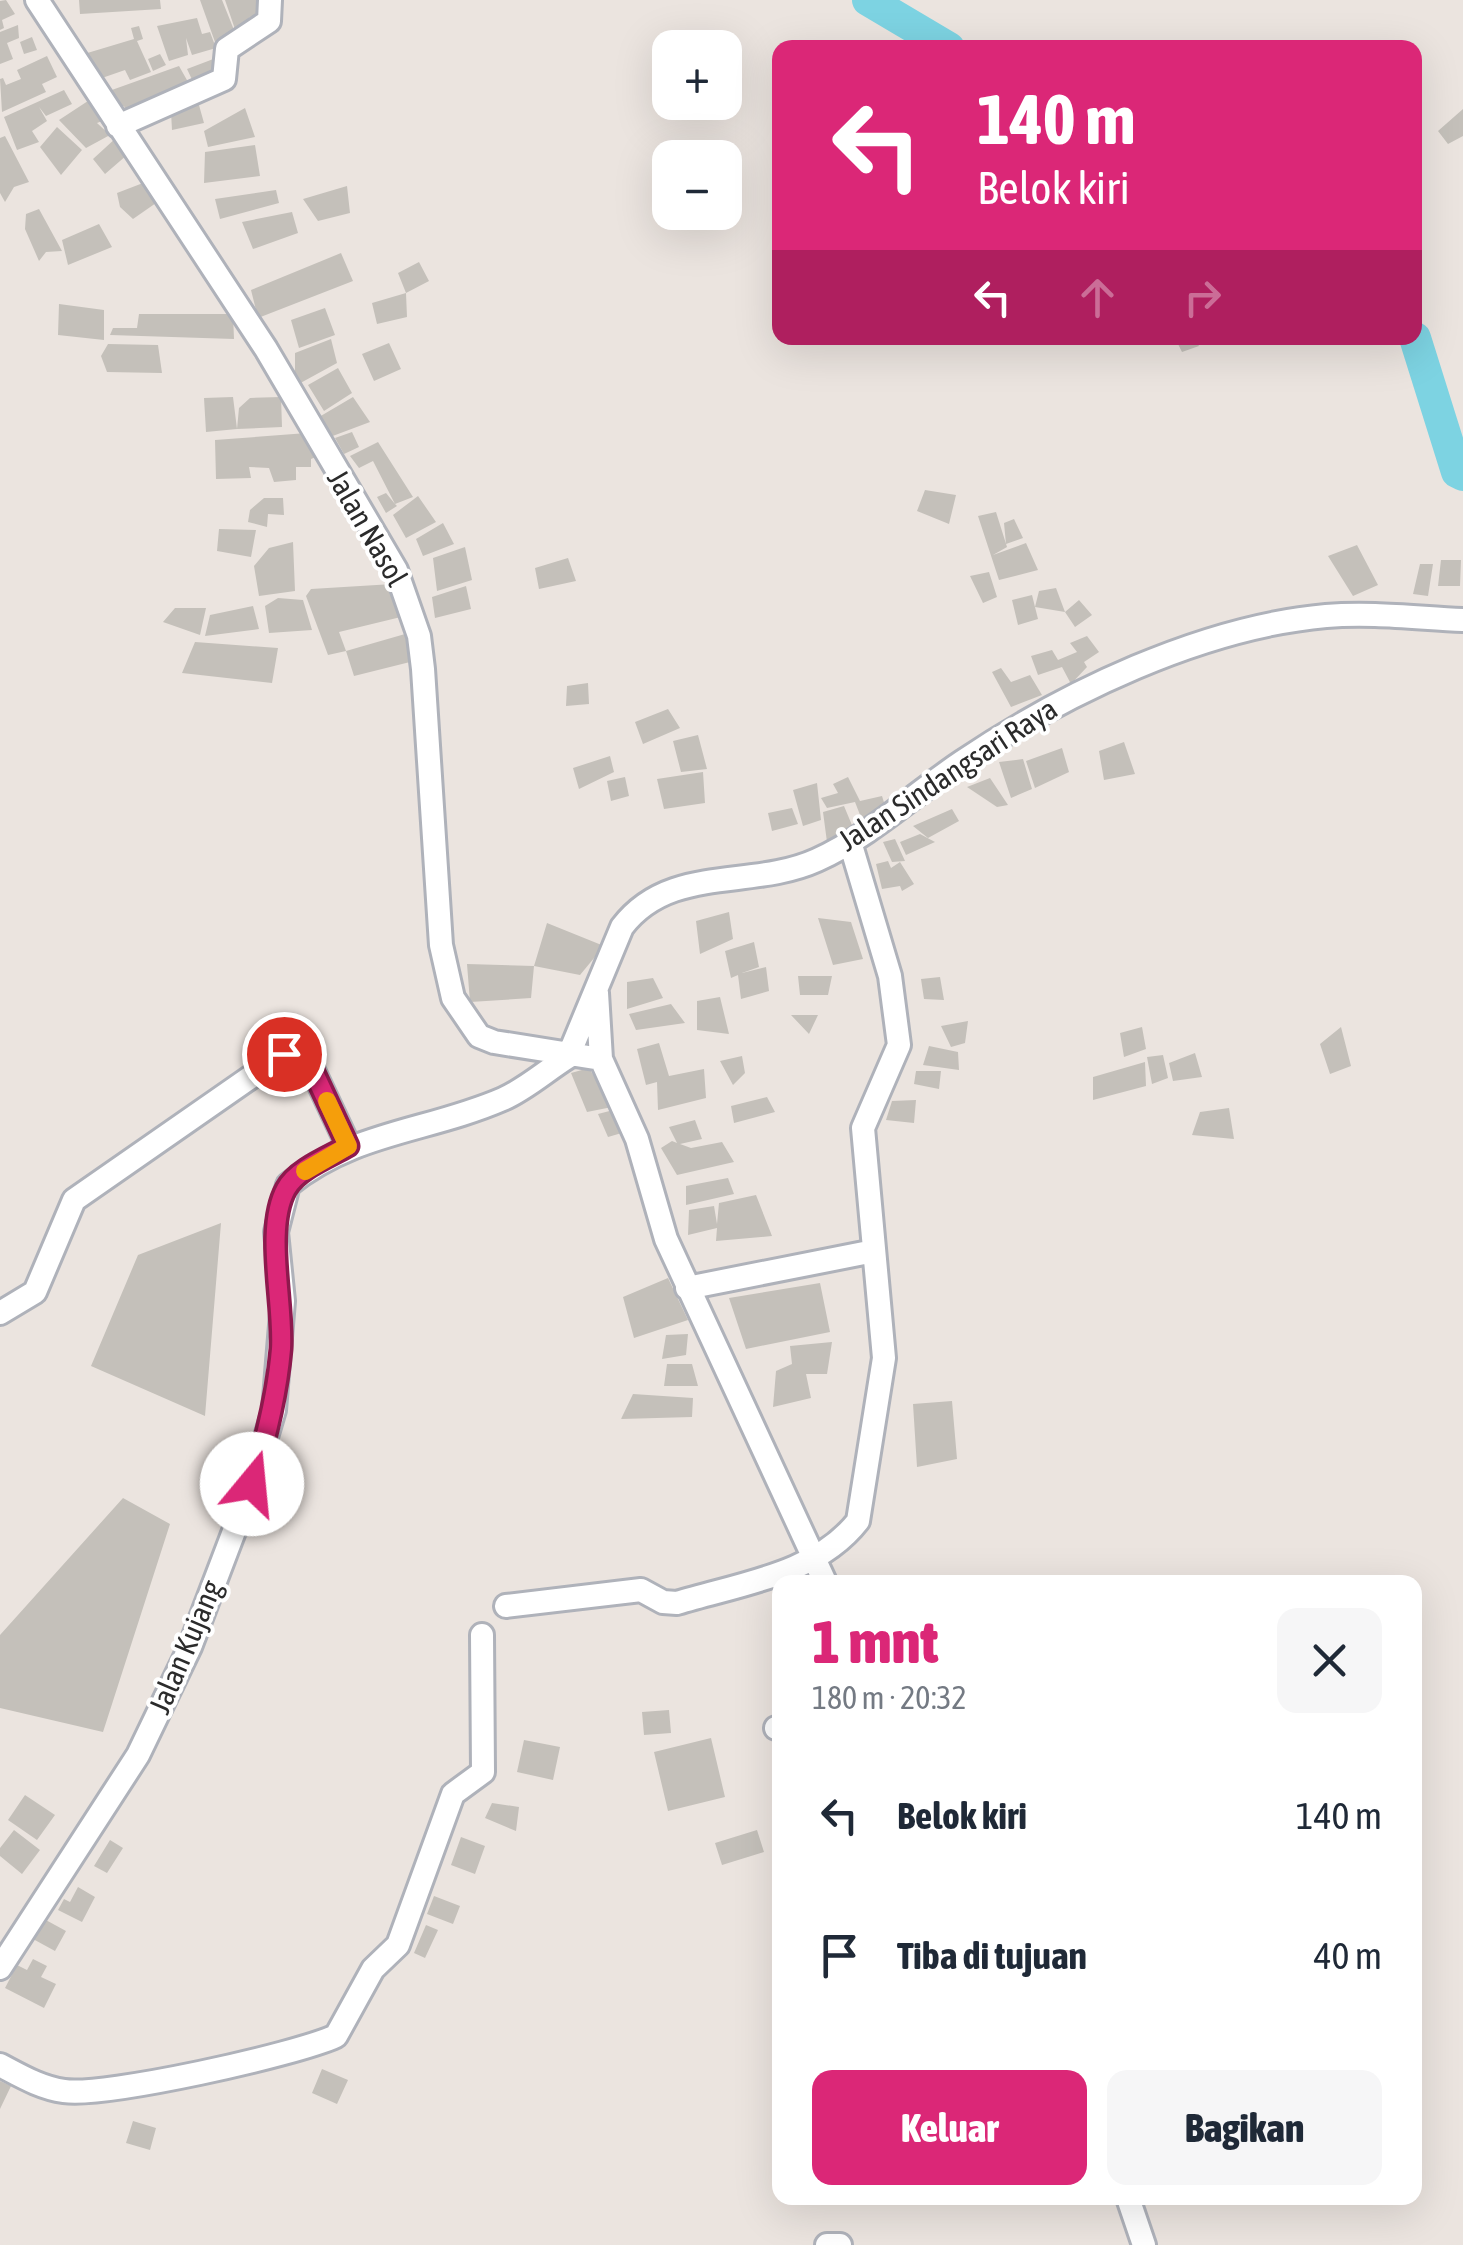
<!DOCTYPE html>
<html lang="id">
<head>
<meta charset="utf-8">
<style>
	body { margin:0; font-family:"Asap Condensed",sans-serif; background:#f6f6f7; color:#1f2937; height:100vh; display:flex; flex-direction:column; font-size:38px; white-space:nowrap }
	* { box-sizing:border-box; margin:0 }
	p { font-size:32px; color:#747a83 }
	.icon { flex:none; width:55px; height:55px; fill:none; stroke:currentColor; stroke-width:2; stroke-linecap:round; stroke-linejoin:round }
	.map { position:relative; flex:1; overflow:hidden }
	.panel { position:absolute; left:772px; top:1575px; width:650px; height:630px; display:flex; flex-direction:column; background:#fff; border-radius:20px; box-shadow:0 10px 40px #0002 }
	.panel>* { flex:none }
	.guide { position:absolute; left:772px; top:40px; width:650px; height:305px; border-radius:20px; box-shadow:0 10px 40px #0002; background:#db2777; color:#fff; overflow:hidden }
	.tools { position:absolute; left:652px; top:30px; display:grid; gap:20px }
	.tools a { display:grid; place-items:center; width:90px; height:90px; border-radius:20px; background:#fff; box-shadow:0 10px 40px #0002; font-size:50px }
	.pin { position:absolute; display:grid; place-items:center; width:85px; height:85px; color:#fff; margin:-42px; border:5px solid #fff; border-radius:50%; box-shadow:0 2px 10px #0007 }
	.me { position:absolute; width:110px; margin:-55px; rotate:17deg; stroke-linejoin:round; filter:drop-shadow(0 0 8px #0008) }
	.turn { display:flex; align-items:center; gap:35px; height:210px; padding:0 40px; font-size:45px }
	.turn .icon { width:130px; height:130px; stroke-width:2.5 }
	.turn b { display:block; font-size:70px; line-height:85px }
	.lanes { display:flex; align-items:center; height:95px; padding:0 40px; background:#0003; justify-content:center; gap:50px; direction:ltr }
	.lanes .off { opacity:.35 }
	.round { display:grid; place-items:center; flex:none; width:105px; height:105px; border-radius:20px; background:#f6f6f7 }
	.overview { display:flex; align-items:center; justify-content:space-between; height:170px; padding:0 40px }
	h1 { font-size:60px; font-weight:800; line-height:75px; color:#db2777 }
	.button { display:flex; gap:20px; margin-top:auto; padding:20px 40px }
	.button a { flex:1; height:115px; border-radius:20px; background:#db2777; color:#fff; font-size:40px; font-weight:800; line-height:115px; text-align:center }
	.button a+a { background:#f6f6f7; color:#1f2937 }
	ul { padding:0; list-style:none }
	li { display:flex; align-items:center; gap:30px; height:140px; padding:0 40px }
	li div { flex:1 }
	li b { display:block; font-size:38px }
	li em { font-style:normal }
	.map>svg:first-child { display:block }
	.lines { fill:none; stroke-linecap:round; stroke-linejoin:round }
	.river { stroke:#7dd3e2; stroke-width:32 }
	.building { fill:#c4c0ba }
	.street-casing { stroke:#afb2ba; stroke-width:28 }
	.street { stroke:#fff; stroke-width:22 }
	.route-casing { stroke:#8e194d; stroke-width:25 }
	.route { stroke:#db2777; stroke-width:18 }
	.slow { stroke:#f59e0b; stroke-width:18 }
	.labels { text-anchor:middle; stroke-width:8; stroke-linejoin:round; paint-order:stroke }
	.street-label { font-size:30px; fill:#2b2b2b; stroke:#fff }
</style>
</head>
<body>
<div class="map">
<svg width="1463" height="2245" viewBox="0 0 1463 2245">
	<rect width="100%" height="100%" fill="#ebe4df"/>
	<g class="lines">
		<!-- river -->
		<path class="river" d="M868,0L949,48
			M1415,338L1457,472L1463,475"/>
	</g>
	<!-- building -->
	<path class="building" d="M6,0L15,14L2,20L4,28L0,30V1Z
		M79,0H160L161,9L80,14Z
		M200,0H222L236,35L215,42Z
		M225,0H264L265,15L249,17L250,27L237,35Z
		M197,18L202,34L210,32L216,48L192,55L186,38L188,55L169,61L157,26Z
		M18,25L19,38L7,43L13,59L0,64V32Z
		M139,26L143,39L137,41L151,72L130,80L125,70L102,78L98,70L92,73L84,54L134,39L131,28Z
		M32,37L37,50L24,54L20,42Z
		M160,54L166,65L153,71L148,59Z
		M47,56L57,77L42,84L46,92L2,112L0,79L3,78L6,85L21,79L17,70Z
		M216,58L219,73L196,88L187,69Z
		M179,66L192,89L127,113L124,106L117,108L109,91Z
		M64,90L72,104L46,116L39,107L47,121L32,131L39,142L17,150L4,117Z
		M197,98L204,123L172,130L171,112Z
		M91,99L110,118L97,123L110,135L86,148L59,120Z
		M245,108L255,137L208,147L204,131Z
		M1463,109V136L1448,144L1438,131Z
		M57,127L82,150L61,175L40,147Z
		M5,136L29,182L14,187L5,202L0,193V138Z
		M117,137L127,155L105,174L93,159Z
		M255,145L260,176L204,183L205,152Z
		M143,183L156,203L133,219L120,207L117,193Z
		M347,186L350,213L318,221L303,199Z
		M276,190L279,203L220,219L215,199Z
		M39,209L62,251L46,252L39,261L25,229L26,214Z
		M292,212L298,233L253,249L242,222Z
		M99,224L112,247L68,265L62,240Z
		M341,253L353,281L258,318L251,290Z
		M419,262L429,281L406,293L398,273Z
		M406,293L407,317L377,324L372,303Z
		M59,304L104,310V340L58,335Z
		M325,308L335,335L299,348L291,320Z
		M139,314H233L234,339L110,335L113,328H137Z
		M1175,338H1194L1199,346L1182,352Z
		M331,339L337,363L295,386V353Z
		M389,343L401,369L374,381L362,354Z
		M108,344L158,345L162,373L107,372L101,356Z
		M338,368L352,393L324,411L308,385Z
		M233,397L237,429L206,432L204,398Z
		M281,397L282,427L237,429L239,408L250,398Z
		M353,397L370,422L330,437L319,417Z
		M352,432L359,447L344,454L335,438Z
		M307,433L318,456L311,459V467H296V480L274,482L269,468L249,467L251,478L216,479L215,440Z
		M378,442L413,497L395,504L397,506L386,513L377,497L386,493L395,504L373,461L359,468L350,456Z
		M925,490L956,495L949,524L917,511Z
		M418,496L436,522L406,538L393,515Z
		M264,498H283L284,515L268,514L267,527L248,522L250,510Z
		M996,512L1007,547L993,555L1026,543L1038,570L999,580L978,516Z
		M1014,519L1023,538L1006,544L1004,523Z
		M443,523L454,544L423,556L416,539Z
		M219,529L256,530L251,557L217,551Z
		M293,542L295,591L259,596L254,566L269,548Z
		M1357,545L1378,585L1353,596L1328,556Z
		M465,547L472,580L437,591L433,558Z
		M568,558L576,581L539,589L535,568Z
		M1441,560H1461L1460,586H1438Z
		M1420,564H1433L1428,596L1413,594Z
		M989,572L997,597L983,603L970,576Z
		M393,584L405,616L339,632L346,651L328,655L306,596L311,589Z
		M466,586L471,609L435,618L432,597Z
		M1056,588L1065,612L1035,607L1039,591Z
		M1032,595L1038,619L1018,625L1012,600Z
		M278,598L303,600L312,630L269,633L265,606Z
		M1079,600L1092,615L1075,627L1065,612Z
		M253,606L259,629L205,636L210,615Z
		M175,608H206L200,635L163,622Z
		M412,632L414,661L354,676L346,651Z
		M1087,636L1099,652L1084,662L1087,667L1071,684L1062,667L1038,675L1031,656L1052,650L1058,660L1077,652L1070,643Z
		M195,642L278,648L272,683L182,673Z
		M1001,668L1011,682L1030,675L1042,695L1011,707L992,672Z
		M588,683L589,704L566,706L567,686Z
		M668,709L680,728L643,744L635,722Z
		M698,735L707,769L681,772L673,741Z
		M1124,742L1135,774L1104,780L1099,751Z
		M1062,748L1069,772L1035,788L1026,761Z
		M610,756L614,772L579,789L573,768Z
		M1023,759L1032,789L1011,798L999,762Z
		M703,772L705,803L664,809L657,779Z
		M625,777L629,796L611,801L607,781Z
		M848,777L860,801L882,796L888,815L862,820L855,802L827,808L821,798L838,793L833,784Z
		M990,778L1008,805L997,807L967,787Z
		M817,783L821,820L803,826L793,790Z
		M844,806L854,830L827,842L823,812Z
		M792,808L798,824L772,831L768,813Z
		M952,809L959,821L928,838L913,826Z
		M920,834L935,842L906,855L900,842Z
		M895,839L905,861L892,862L883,842Z
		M888,861L891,868L900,862L914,884L902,891L900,886L882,889L876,864Z
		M729,912L733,939L700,954L696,921Z
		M818,918L851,922L863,959L833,965Z
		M547,923L604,946L580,975L534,966Z
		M754,942L759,967L742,973L766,967L769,991L741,999L738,975L731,978L725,951Z
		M467,964L534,966L531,998L470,1002Z
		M798,976H832L828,995H800Z
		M940,977L944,1000L924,999L921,979Z
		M653,978L663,998L627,1009V982Z
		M720,997L729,1034L697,1030V1001Z
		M671,1004L685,1023L636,1030L629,1014Z
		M791,1015H818L809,1034Z
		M968,1021L965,1043L951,1047L941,1026Z
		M1142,1027L1146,1049L1124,1057L1120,1033Z
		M1341,1027L1351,1066L1330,1074L1320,1044Z
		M659,1043L669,1076L704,1069L706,1098L658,1110L657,1082L646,1085L637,1049Z
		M929,1046L958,1052L959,1070L923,1065Z
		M1195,1053L1202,1077L1173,1081L1169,1063Z
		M1163,1055L1168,1078L1152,1084L1147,1057Z
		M742,1056L745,1073L733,1085L720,1061Z
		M1145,1062L1146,1086L1093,1100V1077Z
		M589,1068L612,1107L587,1112L571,1073Z
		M916,1071H941L939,1089L914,1084Z
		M767,1097L775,1112L734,1123L731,1106Z
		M916,1100L914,1123L886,1120L892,1101Z
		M621,1108L632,1130L608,1137L598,1114Z
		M1229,1108L1234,1139L1192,1135L1200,1112Z
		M695,1120L702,1139L680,1144L691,1148L722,1142L734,1162L677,1175L661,1148L672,1141L677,1143L669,1127Z
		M728,1178L734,1194L686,1205V1186Z
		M756,1195L772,1236L716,1241L717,1228L688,1235L689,1210L714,1206L717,1224L719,1203Z
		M221,1223L205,1416L91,1366L138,1255Z
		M668,1278L688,1320L634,1338L623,1297Z
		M820,1283L830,1332L746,1349L729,1298Z
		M688,1334L686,1355L662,1359L666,1335Z
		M832,1342L827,1374H806L811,1398L773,1407L776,1371L792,1364L790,1346Z
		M667,1364H692L698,1386H664Z
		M633,1394L693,1398L692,1417L621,1419Z
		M952,1401L957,1459L917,1467L913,1404Z
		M123,1498L170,1524L103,1732L0,1708V1635Z
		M669,1710L671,1733L644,1735L642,1712Z
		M711,1738L725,1797L668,1811L654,1752Z
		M524,1740L560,1747L553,1780L517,1772Z
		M25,1795L55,1815L37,1840L8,1820Z
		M492,1803L519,1807L516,1831L485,1818Z
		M14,1830L40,1850L22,1874L0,1856V1848Z
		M757,1830L764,1852L722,1865L715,1843Z
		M461,1837L485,1846L475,1874L451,1865Z
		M110,1840L123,1848L107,1873L94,1866Z
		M78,1887L95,1897L82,1922L58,1910L64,1899L70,1902Z
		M434,1896L460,1906L453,1924L427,1914Z
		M44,1919L66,1931L55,1951L33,1939Z
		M426,1925L438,1930L425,1958L414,1953Z
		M33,1959L47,1966L41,1977L56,1984L44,2008L5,1988L17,1965L27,1970Z
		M322,2069L348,2080L337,2104L312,2093Z
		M0,2081L11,2086L0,2109Z
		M133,2121L156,2128L150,2150L126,2143Z"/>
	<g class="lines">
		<!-- street casing -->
		<g class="street-casing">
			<path id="street" d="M37,0L266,349L396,570L419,636L423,669L441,945L453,998L479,1036L494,1042L601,1059
				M118,126L224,79L227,49L269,21L270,0
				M597,993L601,1059L637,1139L666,1239L825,1582
				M568,1057L622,927C670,864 751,890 817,860C870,836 914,794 962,762C1064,693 1202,627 1326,616C1371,612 1418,618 1463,620
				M687,1288L874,1251
				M0,1313L35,1292L74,1200L284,1054L299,1053L309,1062L348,1145
				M506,1606L641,1590L663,1602L677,1603C738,1584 816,1575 858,1521L884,1358L863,1128L899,1045L890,976L850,842
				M776,1728L780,1727
				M0,1968L138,1755L190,1647L252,1484L274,1410L283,1301L276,1232L288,1185C355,1131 427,1132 503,1099C526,1089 547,1070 568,1057
				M0,2065C21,2076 41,2088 64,2091C105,2097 295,2055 336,2036L373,1969L398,1945L453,1794L483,1772L482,1635
				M1128,2198L1144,2245
				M827,2245H840"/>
		</g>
		<!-- street -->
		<use href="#street" class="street"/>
	</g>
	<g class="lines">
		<!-- route casing -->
		<g class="route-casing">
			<path id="route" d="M252,1484C266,1439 277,1396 281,1349C284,1303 264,1229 286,1189C297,1169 329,1157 348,1146L309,1062L299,1053L284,1054"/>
		</g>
		<!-- route -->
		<use href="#route" class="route"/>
		<!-- slow -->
		<path class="slow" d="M305,1171L348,1146L327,1101"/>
	</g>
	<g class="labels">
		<!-- street labels -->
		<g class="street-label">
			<text transform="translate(367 528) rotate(60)" y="10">Jalan Nasol</text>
			<text transform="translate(948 775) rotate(-33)" y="10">Jalan Sindangsari Raya</text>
			<text transform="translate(186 1647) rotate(-67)" y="10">Jalan Kujang</text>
		</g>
	</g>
</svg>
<div class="tools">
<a>+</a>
<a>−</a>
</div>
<div class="pin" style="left:284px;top:1054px;background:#d93025"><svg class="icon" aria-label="arrive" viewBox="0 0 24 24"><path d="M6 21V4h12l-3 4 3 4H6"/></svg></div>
<svg class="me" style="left:252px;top:1484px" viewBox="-20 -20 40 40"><circle r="19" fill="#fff"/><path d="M0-13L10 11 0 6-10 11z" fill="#db2777"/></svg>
<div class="guide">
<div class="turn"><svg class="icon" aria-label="left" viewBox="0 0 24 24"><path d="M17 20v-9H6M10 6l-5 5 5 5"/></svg><div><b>140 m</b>Belok kiri</div></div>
<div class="lanes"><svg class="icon" aria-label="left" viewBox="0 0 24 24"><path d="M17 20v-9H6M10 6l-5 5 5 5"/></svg><svg class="icon off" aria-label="ahead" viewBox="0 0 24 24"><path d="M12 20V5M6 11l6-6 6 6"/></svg><svg class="icon off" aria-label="right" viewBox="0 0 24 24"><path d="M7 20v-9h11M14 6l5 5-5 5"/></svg></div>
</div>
<section class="panel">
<div class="overview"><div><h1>1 mnt</h1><p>180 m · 20:32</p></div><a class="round"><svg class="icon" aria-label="close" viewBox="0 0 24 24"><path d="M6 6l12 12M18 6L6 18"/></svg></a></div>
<ul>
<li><svg class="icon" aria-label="left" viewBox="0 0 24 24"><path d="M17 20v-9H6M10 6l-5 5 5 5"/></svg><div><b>Belok kiri</b></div><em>140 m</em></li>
<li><svg class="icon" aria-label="arrive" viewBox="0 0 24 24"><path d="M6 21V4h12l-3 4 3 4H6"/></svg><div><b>Tiba di tujuan</b></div><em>40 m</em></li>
</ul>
<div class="button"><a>Keluar</a><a>Bagikan</a></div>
</section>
</div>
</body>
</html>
